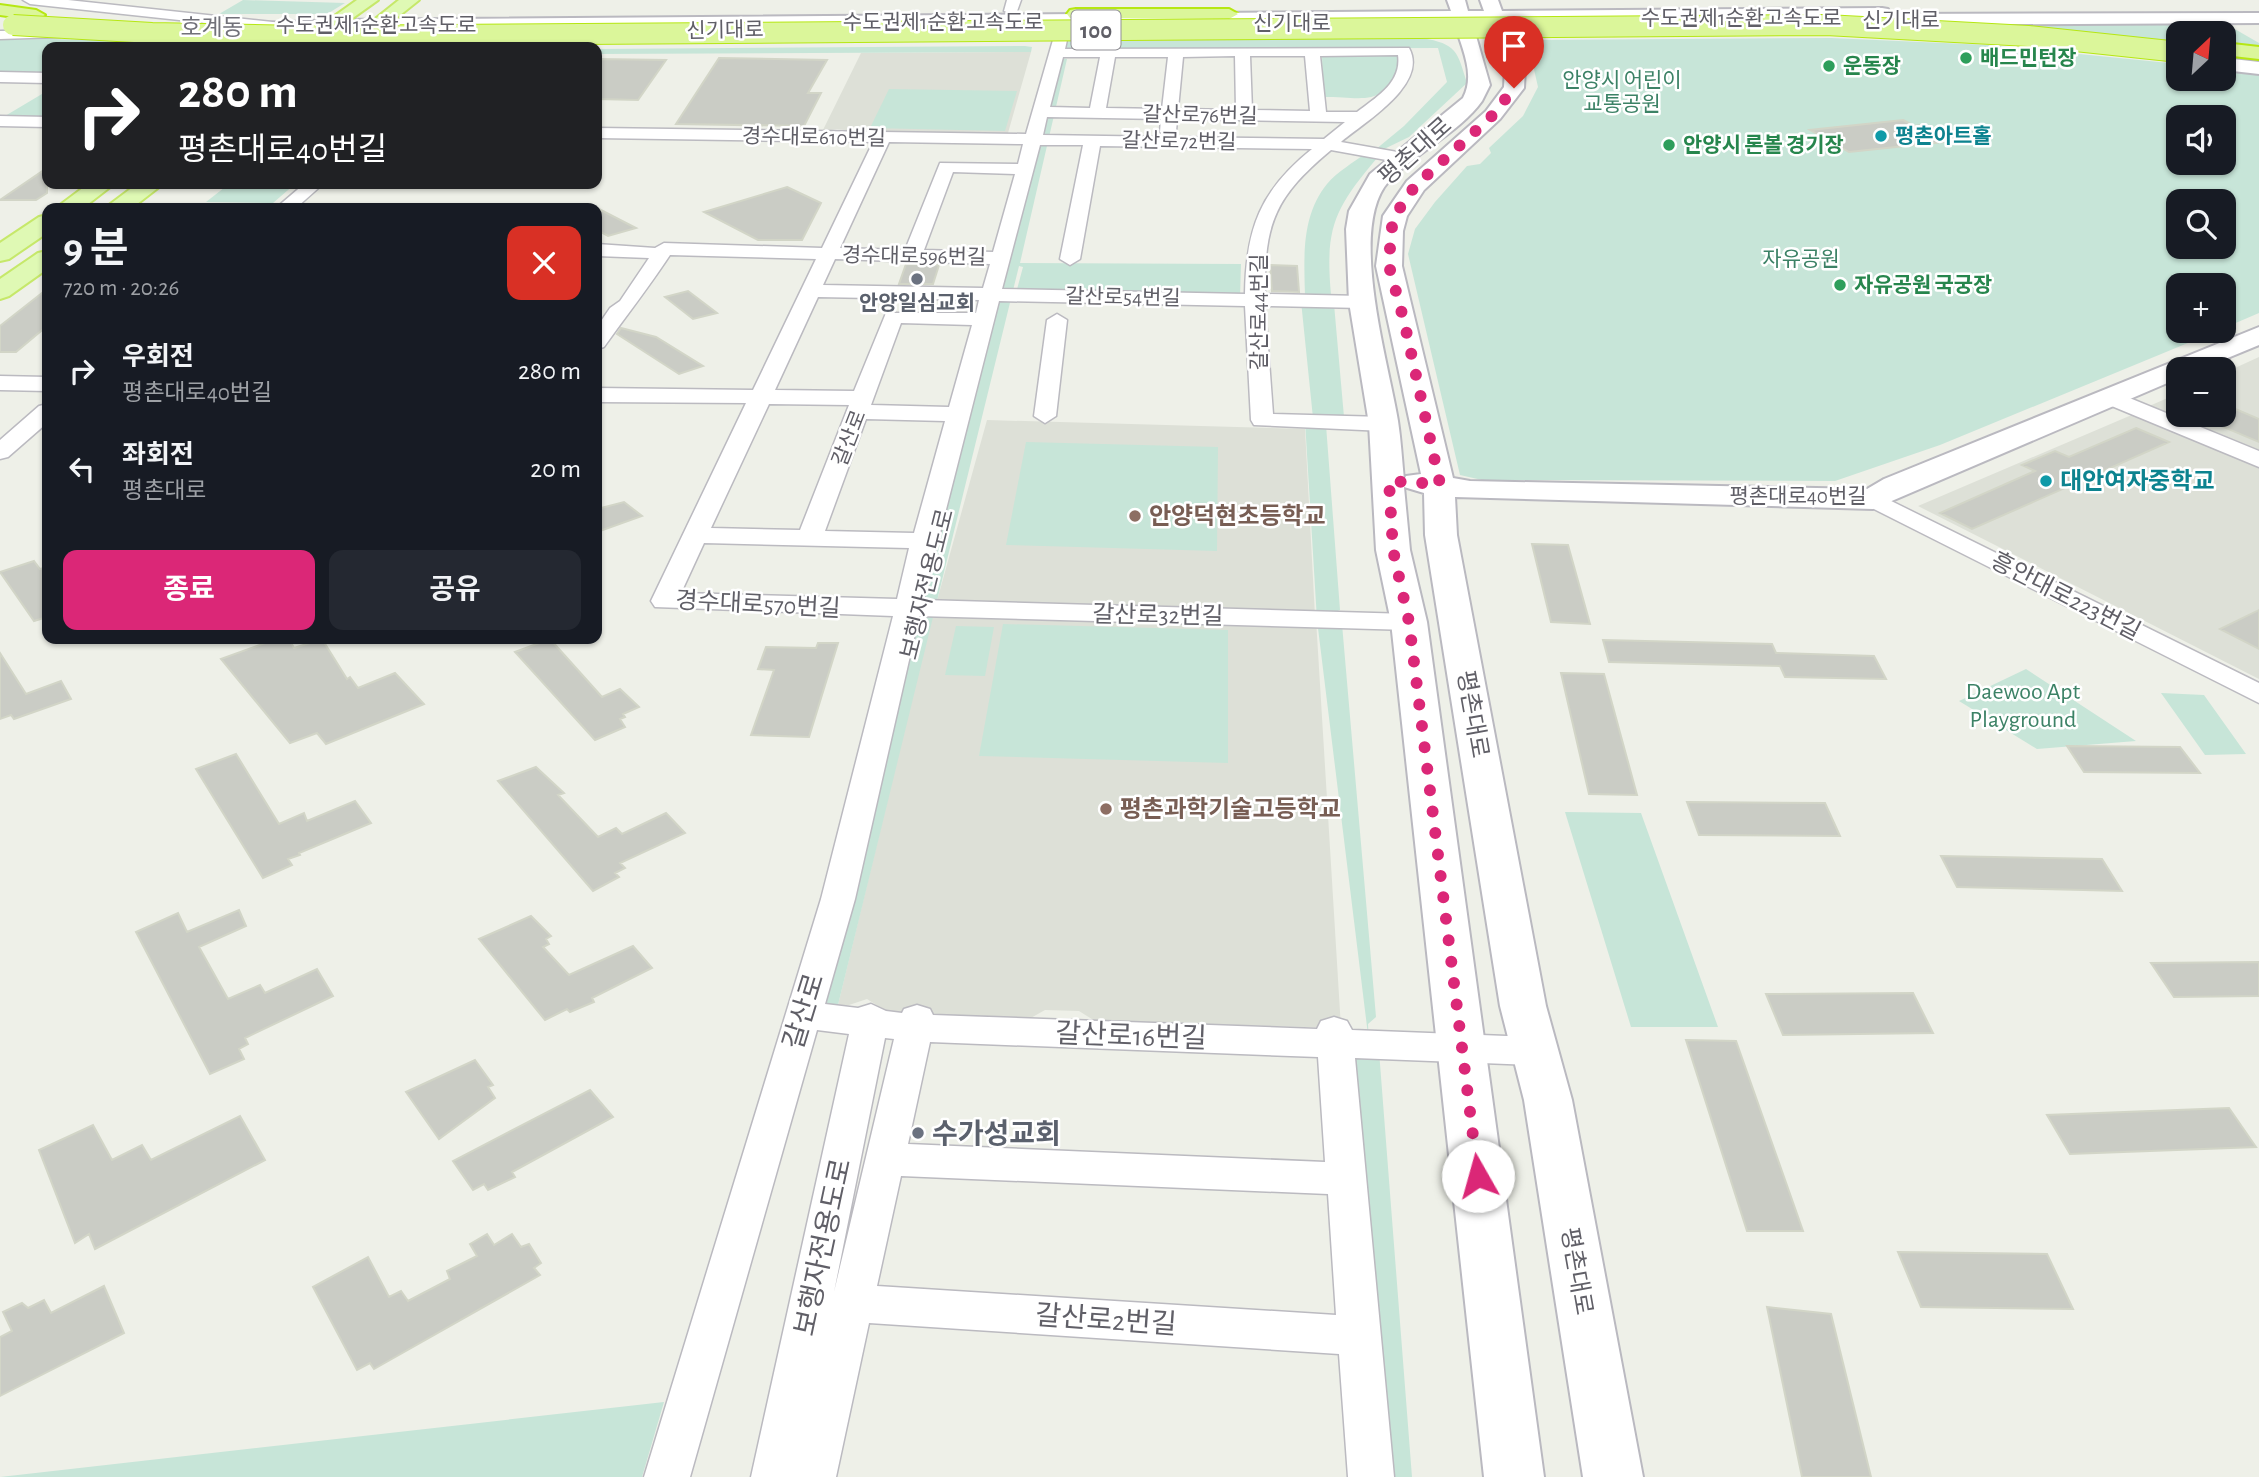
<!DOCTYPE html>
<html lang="ko">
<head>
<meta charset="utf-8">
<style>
	body { margin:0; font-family:"Alegreya Sans","Noto Sans KR",sans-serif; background:#242831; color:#f1f3f6; height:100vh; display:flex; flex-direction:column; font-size:26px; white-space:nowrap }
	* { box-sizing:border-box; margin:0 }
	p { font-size:23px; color:#9ea1a6 }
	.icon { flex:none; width:38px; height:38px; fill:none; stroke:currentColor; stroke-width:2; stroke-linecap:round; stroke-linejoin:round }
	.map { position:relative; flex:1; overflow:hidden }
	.sheet { position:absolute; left:42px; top:203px; width:560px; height:441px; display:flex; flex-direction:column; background:#171b24; border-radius:14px; box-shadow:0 2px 5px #0004 }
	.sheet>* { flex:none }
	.hud { position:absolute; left:42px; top:42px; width:560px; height:147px; border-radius:14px; box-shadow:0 2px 5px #0004; background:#202124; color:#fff; overflow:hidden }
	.needle { width:46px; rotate:26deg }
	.tools { position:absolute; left:2166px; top:21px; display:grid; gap:14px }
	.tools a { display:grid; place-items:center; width:70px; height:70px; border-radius:14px; background:#171b24; box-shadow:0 2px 5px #0004; font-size:35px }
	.pin { position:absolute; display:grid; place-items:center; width:60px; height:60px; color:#fff; margin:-72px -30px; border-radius:50% 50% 50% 0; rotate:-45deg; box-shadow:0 0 7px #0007 }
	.pin .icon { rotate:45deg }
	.me { position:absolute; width:77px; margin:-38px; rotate:353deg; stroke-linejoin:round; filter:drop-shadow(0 0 5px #0008) }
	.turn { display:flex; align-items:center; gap:24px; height:147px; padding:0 21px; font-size:32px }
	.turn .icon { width:91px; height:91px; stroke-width:2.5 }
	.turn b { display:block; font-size:49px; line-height:60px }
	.round { display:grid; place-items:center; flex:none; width:74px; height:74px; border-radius:14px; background:#242831 }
	.headline { display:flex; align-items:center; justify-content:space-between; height:119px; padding:0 21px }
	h1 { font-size:42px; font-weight:700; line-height:52px }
	.action { display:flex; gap:14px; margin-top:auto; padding:14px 21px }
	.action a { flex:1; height:80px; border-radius:14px; background:#db2777; color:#fff; font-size:28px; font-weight:700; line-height:80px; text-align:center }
	.action a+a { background:#242831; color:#f1f3f6 }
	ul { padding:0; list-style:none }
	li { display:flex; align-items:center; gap:21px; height:98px; padding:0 21px }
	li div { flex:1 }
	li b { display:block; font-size:26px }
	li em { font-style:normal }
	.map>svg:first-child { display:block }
	.education { fill:#dde0d7 }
	.green { fill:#c7e5d8; fill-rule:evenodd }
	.building { fill:#caccc5; stroke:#d2d5c7; stroke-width:2 }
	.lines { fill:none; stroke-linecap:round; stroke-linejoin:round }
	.street-casing { stroke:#bbbac0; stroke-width:3 }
	.secondary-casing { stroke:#bab9c0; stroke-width:4 }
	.primary-casing { stroke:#c6e86a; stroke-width:4 }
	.highway-casing { stroke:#b6e712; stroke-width:4 }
	.street { fill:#fff; fill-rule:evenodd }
	.secondary { fill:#fff; fill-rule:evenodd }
	.primary { fill:#dff9b4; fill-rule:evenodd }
	.highway { fill:#dbf69a; fill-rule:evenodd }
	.highway-bridge-casing { stroke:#b6e712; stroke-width:22; stroke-linecap:butt }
	.highway-bridge { stroke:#dbf69a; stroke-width:20 }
	.route { stroke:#db2777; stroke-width:12; stroke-dasharray:0 21.6 }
	.leisure-dot { fill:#2e9e5b; stroke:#fff; stroke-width:2.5 }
	.culture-dot { fill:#0f9aa8; stroke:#fff; stroke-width:2.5 }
	.worship-dot { fill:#6b7280; stroke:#fff; stroke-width:2.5 }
	.education-dot { fill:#8d6e63; stroke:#fff; stroke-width:2.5 }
	.labels { text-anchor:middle; stroke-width:5; stroke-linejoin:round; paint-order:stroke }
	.far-street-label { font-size:21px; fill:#605f67; stroke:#fff }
	.far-leisure-label { font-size:21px; font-weight:bold; fill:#27864d; stroke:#fff; text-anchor:start }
	.far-park-label { font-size:21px; fill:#3c8266; stroke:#fff }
	.far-culture-label { font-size:21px; font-weight:bold; fill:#0d838f; stroke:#fff; text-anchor:start }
	.far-worship-label { font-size:21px; font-weight:bold; fill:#5b616d; stroke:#fff }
	.far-quarter-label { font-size:23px; fill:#717179; stroke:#fff }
	.shield { fill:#fff; stroke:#908f95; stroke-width:2 }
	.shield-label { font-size:23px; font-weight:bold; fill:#605f67 }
	.street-label { font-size:24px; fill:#605f67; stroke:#fff }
	.culture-label { font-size:24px; font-weight:bold; fill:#0d838f; stroke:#fff; text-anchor:start }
	.education-label { font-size:24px; font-weight:bold; fill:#785e54; stroke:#fff; text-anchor:start }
	.park-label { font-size:24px; fill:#3c8266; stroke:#fff }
	.near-street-label { font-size:28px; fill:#605f67; stroke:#fff }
	.near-worship-label { font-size:28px; font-weight:bold; fill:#5b616d; stroke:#fff; text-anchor:start }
</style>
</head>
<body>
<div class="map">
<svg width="2259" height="1477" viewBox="0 0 2259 1477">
	<rect width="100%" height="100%" fill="#eef0e8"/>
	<!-- education -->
	<path class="education" d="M1031,52L1008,133L864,132L837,129L822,132L861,53Z
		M2259,357V453L2147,407L2179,393V415H2224V373Z
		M2134,414L2259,467V679L1918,506Z
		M987,420L1305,429L1315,616L935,608Z
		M933,612L1316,619L1341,1028L1095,1021L1079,1011L1045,1010L1029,1019L892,1015L867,999L837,1009Z"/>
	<!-- green -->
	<path class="green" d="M243,0L345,3L327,14H219Z
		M1835,22L2217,25L2233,28L2259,43V62L2224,57V33H2179V51Z
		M1422,38C1457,44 1457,51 1467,83L1409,137L1380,151L1375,150L1404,126L1447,82L1438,48L1066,49L1063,46L1069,41Z
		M1831,38L1989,45L2179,64V79H2224V70L2259,75V313L2224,328V285H2179V331H2217L1940,445L1835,481L1482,480L1460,475L1408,254L1415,229L1435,202L1467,166L1480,164L1491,153L1489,148L1523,116L1538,87L1528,43L1535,40ZM2179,117H2224V163H2179ZM2179,201H2224V247H2179Z
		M49,39L224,43L217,47H47V76L0,75V40Z
		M1025,46L1032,47L1031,52L597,54V49Z
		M1322,54H1400L1403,63C1382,108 1367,97 1323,97Z
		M1061,58L1067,59L1020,263L1241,264L1240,298L1016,293L1023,267L1019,266L837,1009L813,1010Z
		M889,89L1017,91L1005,131L870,128Z
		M47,91V120L0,119Z
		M1366,153L1377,158C1334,209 1325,228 1331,295L1305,296C1304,258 1301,216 1327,184C1337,172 1354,162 1366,153Z
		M229,184H295L273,203L206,202Z
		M1301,301L1334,304L1344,417L1313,418Z
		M1305,421L1326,425L1340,610L1319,619L1342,624L1376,1017L1368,1024L1369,1043L1317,620Z
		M1026,442L1218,447L1217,551L1006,545Z
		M1003,624L1228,630V763L979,756Z
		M956,626L994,627L985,676L945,675Z
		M2026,669L2136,741L2037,749L1959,701Z
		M2161,693L2204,695L2246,754L2205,755Z
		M1565,812L1641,813L1718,1027H1631Z
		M1343,1049L1379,1051L1412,1477H1377Z
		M664,1402L642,1477H0Z"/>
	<!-- building -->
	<path class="building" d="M719,58L827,60L808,93H821L804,126L676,124Z
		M597,59L666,60L638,100L597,99Z
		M1903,120L1914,126L1922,125L1952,141L1849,152L1810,130Z
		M47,168V193L36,200H0Z
		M787,187L821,203L802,240H758L704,212Z
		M597,208L636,228L608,236L597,230Z
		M906,264L939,265L933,284H899Z
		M1270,265L1297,266L1299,292L1272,291Z
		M47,289V326L16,352H0V326Z
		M688,291L717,313L693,319L665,297Z
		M621,328L656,337L703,366L679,374L617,334Z
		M2233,408L2259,419V442L2207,420Z
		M2136,428L2169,442L1972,529L1940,513L2035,471L2022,465L2055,451L2069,457Z
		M624,502L642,516L597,532V509Z
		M1532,544L1568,545L1590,624L1551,622Z
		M34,561L40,569L47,567V617L34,621L0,572Z
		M2259,610V649L2220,629Z
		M276,639H289L294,648L322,639L347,679L350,677L358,688L395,673L424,704L326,744L317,733L290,743L221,659Z
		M550,639L602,697L620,689L639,707L623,714L625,717L620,719L625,727L595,740L515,652Z
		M1603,640L1772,644L1776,653L1874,656L1886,679L1785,677L1780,666L1609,662Z
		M818,643H838L809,737L751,735L774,670L758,669L766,647L816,648Z
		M0,653L26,694L61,681L71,699L14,719L11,715L0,719Z
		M1561,673L1604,674L1637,795L1589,794Z
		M2067,746L2180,747L2200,773L2084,772Z
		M236,754L279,824L304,813L307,821L355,801L371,823L299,853L300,855L288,859L292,865L263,878L196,769Z
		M536,767L564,793L558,795L598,837L616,828L622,834L666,813L685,833L620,863L625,868L615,873L619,877L593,891L498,781Z
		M1687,802L1825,803L1840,836L1699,835Z
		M1941,856L2102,859L2122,891L1957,887Z
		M239,910L246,926L199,947L228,999L260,985L265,993L317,969L333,996L245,1038L248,1044L239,1049L244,1059L210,1074L136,932L178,913L187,932Z
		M531,916L551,936L546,939L549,944L543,947L569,975L633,946L652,968L592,998L594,1002L570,1012L567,1009L545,1020L479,939Z
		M2259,962V996L2174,997L2151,963Z
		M1913,993L1933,1033L1783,1035L1766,994Z
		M1686,1040L1736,1041L1803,1231H1747Z
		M475,1060L493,1085L488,1087L495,1098L439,1139L406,1092Z
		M590,1090L613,1117L512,1172L515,1177L488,1190L484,1184L473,1190L453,1161Z
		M2229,1108L2256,1147L2070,1154L2047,1115Z
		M240,1116L265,1160L95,1249L89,1234L75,1243L39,1150L93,1125L112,1160L142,1145L151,1160Z
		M487,1234L494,1245L512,1234L521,1247L529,1244L541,1263L534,1268L540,1275L374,1369L370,1363L357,1370L313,1287L368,1257L389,1297L401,1291L408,1301L450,1279L447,1271L477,1256L470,1244Z
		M1898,1252L2047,1254L2073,1309L1921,1307Z
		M104,1286L124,1333L0,1396V1337L12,1331L3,1312L22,1303L28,1308L44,1300L51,1313Z
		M1767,1307L1831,1314L1871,1477H1802Z"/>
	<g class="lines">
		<!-- street casing -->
		<g class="street-casing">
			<path id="street" d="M23,0H68L282,23L289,27L282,31L30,4Z
				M1007,0H1021L1016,14L1004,11Z
				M189,25L194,26V32L170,47H153Z
				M55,30L60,31V37L0,39V31Z
				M1060,36L1067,40L1065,49L1409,48C1429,84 1365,122 1341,142L1403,153L1411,158L1403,163L1331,150C1276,196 1264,222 1265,294L1362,296L1372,302L1362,308L1265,306L1273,414L1384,417L1395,424L1384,431L1254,425L1251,420L1245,306L999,301L923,600L1409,614L1419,616L1423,622L1419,628L1409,630L919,616L855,899L825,1004L858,1008L871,1004L886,1011L902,1013L904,1009L917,1005L930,1009L933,1015L1317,1029L1321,1021L1334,1017L1347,1021L1352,1030L1534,1037L1547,1041L1552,1051L1547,1061L1534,1065L1355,1058L1394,1477H1348L1339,1354L869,1323L836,1477H751L849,1034L817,1030L690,1477H644L821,899L893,616L655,607L651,601L746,403L597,402V388L753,390L816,259L670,255C649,287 626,316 604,347L597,349V327L610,308L620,301L649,258L597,256V244L655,248L664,243L822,248L873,142L597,138V128L1026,134L1053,40ZM1398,55C1402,83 1376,97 1357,112H1326L1320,56ZM1235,56L1236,110L1178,109L1183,57ZM1250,56H1305L1310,111L1252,110ZM1063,57H1100L1090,108L1050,107ZM1115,57H1168L1162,109L1106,108ZM1047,117L1161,119L1160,132L1167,137L1043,135ZM1177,119L1345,122L1324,139L1169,137L1176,132ZM889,142L1023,144L1018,164L940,163L905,250L840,248ZM1040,145H1083L1060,259L1070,265L1080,259L1100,146L1312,149C1260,191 1246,228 1245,294L1002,289ZM953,172L1015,174L993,252L924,250ZM835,259L990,264L983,288L823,285ZM818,297L979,300L976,313H886L854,391L775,390ZM901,323L972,325L949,407L871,405ZM769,404L849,405L800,530L711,528ZM866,419L945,421L914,533L825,531ZM704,543L909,548L897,599L681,593ZM885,1038L894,1039L834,1292ZM930,1042L1318,1057L1325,1162L908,1144ZM901,1176L1328,1194L1336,1315L877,1286Z
				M0,72L47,73V83L0,82Z
				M0,116L47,117V127L0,126Z
				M304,184H323L296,208H276Z
				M1057,314L1067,320L1056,416L1045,423L1034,416L1047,320Z
				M0,376L47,377V391L0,390Z
				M2110,390L2259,451V467L2102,402L2099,397L2102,392Z
				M47,404V423L8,457L0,459V440L39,406Z
				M1873,492L2259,683V703L1864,504L1861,499L1864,494Z"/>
		</g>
		<!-- secondary casing -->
		<g class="secondary-casing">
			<path id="secondary" d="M1447,0H1465L1468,11H1484L1480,0H1498L1502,11L1882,8L1888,9L1890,14L2259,13V23L1857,25L1851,24L1849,19L1506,21L1525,68L1524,88L1500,119L1424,190L1407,216L1403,231L1402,266L1453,478L1470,481L1867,489L1884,479L2259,327V345L2201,369H2179V378L1873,509L1455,497L1457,535L1546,1006L1572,1100L1643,1477H1583L1524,1100L1500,1006L1425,535L1424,493L1404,487L1410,550L1427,622L1544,1477H1484L1391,622L1376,550L1369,424L1349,302L1346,229L1349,211L1370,174L1463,98C1476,74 1461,46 1454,22L263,33L254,28L263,23L334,20L1451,11ZM1488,21L1505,68L1504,87L1486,111L1407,181L1383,216L1376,266L1421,474L1406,476L1404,480C1402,460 1401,440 1398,421C1389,364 1347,227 1389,181C1415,153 1460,132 1482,101L1490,85L1472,22Z
				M2224,58L2259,62V74L2224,70Z"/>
		</g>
		<!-- primary casing -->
		<g class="primary-casing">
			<path id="primary" d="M357,0H378L312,47H291Z
				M399,0H419L360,47H340Z
				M88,184H114L83,208H56Z
				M137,184H163L132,208H105Z
				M47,215V233L9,259L0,261V243L39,217Z
				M47,251V269L9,296L0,299V279L38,253Z"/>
		</g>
		<!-- highway casing -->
		<g class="highway-casing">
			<path id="highway" d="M0,5L36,10L45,15L36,20L0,15Z
				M1076,9H1229L1238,14L1229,19L1070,18L1067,14L1070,10Z
				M2224,43L2259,47V59L2224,55Z"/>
		</g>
		<!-- street -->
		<use href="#street" class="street"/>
		<!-- secondary -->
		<use href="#secondary" class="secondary"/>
		<!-- primary -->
		<use href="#primary" class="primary"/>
		<!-- highway -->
		<use href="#highway" class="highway"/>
		<!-- highway-bridge casing -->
		<g class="highway-bridge-casing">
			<path id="highway-bridge" d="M13,25L152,33L302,36L1826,25L2028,36L2179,52"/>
		</g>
		<!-- highway-bridge -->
		<use href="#highway-bridge" class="highway-bridge"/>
	</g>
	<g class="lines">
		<!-- route -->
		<path class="route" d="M1478,1176L1409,622L1393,550L1389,481L1440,484L1404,321L1389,266L1391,231L1395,215L1415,186L1493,115L1514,88"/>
	</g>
	<!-- markers -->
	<g class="leisure-dot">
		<circle cx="1966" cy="58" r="7"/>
		<circle cx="1829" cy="66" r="7"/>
		<circle cx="1669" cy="145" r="7"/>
		<circle cx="1840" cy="285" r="7"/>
	</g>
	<g class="culture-dot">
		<circle cx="1881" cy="136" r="7"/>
		<circle cx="2046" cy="481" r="7"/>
	</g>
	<g class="worship-dot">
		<circle cx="917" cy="279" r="7"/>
		<circle cx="918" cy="1133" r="7"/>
	</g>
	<g class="education-dot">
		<circle cx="1135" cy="516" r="7"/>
		<circle cx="1106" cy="809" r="7"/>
	</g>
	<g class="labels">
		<!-- far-street labels -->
		<g class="far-street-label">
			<text x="1741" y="25">수도권제1순환고속도로</text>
			<text x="1901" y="27">신기대로</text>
			<text x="943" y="29">수도권제1순환고속도로</text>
			<text x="1292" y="30">신기대로</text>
			<text x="376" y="32">수도권제1순환고속도로</text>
			<text transform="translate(725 30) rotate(-1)" y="7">신기대로</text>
			<text transform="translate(1200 115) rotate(1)" y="7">갈산로76번길</text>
			<text transform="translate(814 137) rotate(1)" y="7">경수대로610번길</text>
			<text transform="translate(1179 141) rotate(1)" y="7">갈산로72번길</text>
			<text transform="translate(914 256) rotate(1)" y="7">경수대로596번길</text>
			<text transform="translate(1123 297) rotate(1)" y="7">갈산로54번길</text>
			<text transform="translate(1259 312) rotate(-90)" y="7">갈산로44번길</text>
			<text transform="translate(849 438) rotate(-69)" y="7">갈산로</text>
			<text x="1798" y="503">평촌대로40번길</text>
		</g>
		<!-- far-leisure labels -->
		<g class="far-leisure-label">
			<text x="1980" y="65">배드민턴장</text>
			<text x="1843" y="73">운동장</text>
			<text x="1683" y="152">안양시 론볼 경기장</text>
			<text x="1854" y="292">자유공원 국궁장</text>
		</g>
		<!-- far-park labels -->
		<g class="far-park-label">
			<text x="1622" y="87">안양시 어린이<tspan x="1622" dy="24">교통공원</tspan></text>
			<text x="1801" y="266">자유공원</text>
		</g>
		<!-- far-culture labels -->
		<g class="far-culture-label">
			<text x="1895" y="143">평촌아트홀</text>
		</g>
		<!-- far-worship labels -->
		<g class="far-worship-label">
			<text x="917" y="310">안양일심교회</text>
		</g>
		<!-- far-quarter labels -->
		<g class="far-quarter-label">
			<text x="212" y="35">호계동</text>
		</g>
		<!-- shield labels -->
		<rect class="shield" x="1071.5" y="10.5" width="49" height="39" rx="5"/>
		<g class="shield-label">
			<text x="1096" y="38">100</text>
		</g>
		<!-- street labels -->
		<g class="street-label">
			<text transform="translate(1415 151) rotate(-42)" y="8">평촌대로</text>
			<text transform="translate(927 584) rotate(-76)" y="8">보행자전용도로</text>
			<text transform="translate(2066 596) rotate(27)" y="8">흥안대로223번길</text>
			<text transform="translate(758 604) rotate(3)" y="8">경수대로570번길</text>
			<text transform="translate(1158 615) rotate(1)" y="8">갈산로32번길</text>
			<text transform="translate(1473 714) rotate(80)" y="8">평촌대로</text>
			<text transform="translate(1577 1271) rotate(80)" y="8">평촌대로</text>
		</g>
		<!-- culture labels -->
		<g class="culture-label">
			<text x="2060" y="489">대안여자중학교</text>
		</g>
		<!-- education labels -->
		<g class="education-label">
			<text x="1149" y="524">안양덕현초등학교</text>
			<text x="1120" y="817">평촌과학기술고등학교</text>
		</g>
		<!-- park labels -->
		<g class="park-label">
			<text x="2023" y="699">Daewoo Apt<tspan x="2023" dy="28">Playground</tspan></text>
		</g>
		<!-- near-street labels -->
		<g class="near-street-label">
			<text transform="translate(803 1011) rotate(-73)" y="10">갈산로</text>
			<text transform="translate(1131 1035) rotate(2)" y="10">갈산로16번길</text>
			<text transform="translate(822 1247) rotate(-78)" y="10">보행자전용도로</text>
			<text transform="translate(1106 1319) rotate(4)" y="10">갈산로2번길</text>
		</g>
		<!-- near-worship labels -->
		<g class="near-worship-label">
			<text x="932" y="1143">수가성교회</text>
		</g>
	</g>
</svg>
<div class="tools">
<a><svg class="needle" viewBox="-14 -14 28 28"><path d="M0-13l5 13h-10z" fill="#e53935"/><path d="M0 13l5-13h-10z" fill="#9ea1a6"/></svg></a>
<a><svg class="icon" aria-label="sound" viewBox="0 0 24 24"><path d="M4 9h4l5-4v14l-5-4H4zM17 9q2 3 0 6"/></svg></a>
<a><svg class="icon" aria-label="search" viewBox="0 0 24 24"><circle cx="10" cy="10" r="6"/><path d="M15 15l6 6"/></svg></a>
<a>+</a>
<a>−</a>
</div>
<div class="pin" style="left:1514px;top:88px;background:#d93025"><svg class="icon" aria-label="arrive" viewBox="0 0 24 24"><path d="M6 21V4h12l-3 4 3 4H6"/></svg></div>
<svg class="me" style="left:1478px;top:1176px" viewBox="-20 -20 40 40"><circle r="19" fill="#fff"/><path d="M0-13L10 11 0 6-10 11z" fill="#db2777"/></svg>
<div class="hud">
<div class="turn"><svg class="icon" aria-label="right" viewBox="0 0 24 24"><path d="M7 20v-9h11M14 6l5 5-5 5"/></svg><div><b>280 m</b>평촌대로40번길</div></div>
</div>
<section class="sheet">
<div class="headline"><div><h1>9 분</h1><p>720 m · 20:26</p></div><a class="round" style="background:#d93025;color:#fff"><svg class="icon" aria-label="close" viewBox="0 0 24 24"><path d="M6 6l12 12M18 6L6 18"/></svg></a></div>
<ul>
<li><svg class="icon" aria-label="right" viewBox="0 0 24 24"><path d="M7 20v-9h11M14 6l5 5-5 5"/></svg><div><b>우회전</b><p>평촌대로40번길</p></div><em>280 m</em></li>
<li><svg class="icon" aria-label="left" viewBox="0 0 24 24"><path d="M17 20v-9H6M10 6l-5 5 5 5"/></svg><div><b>좌회전</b><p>평촌대로</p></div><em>20 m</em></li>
</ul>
<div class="action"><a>종료</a><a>공유</a></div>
</section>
</div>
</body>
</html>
